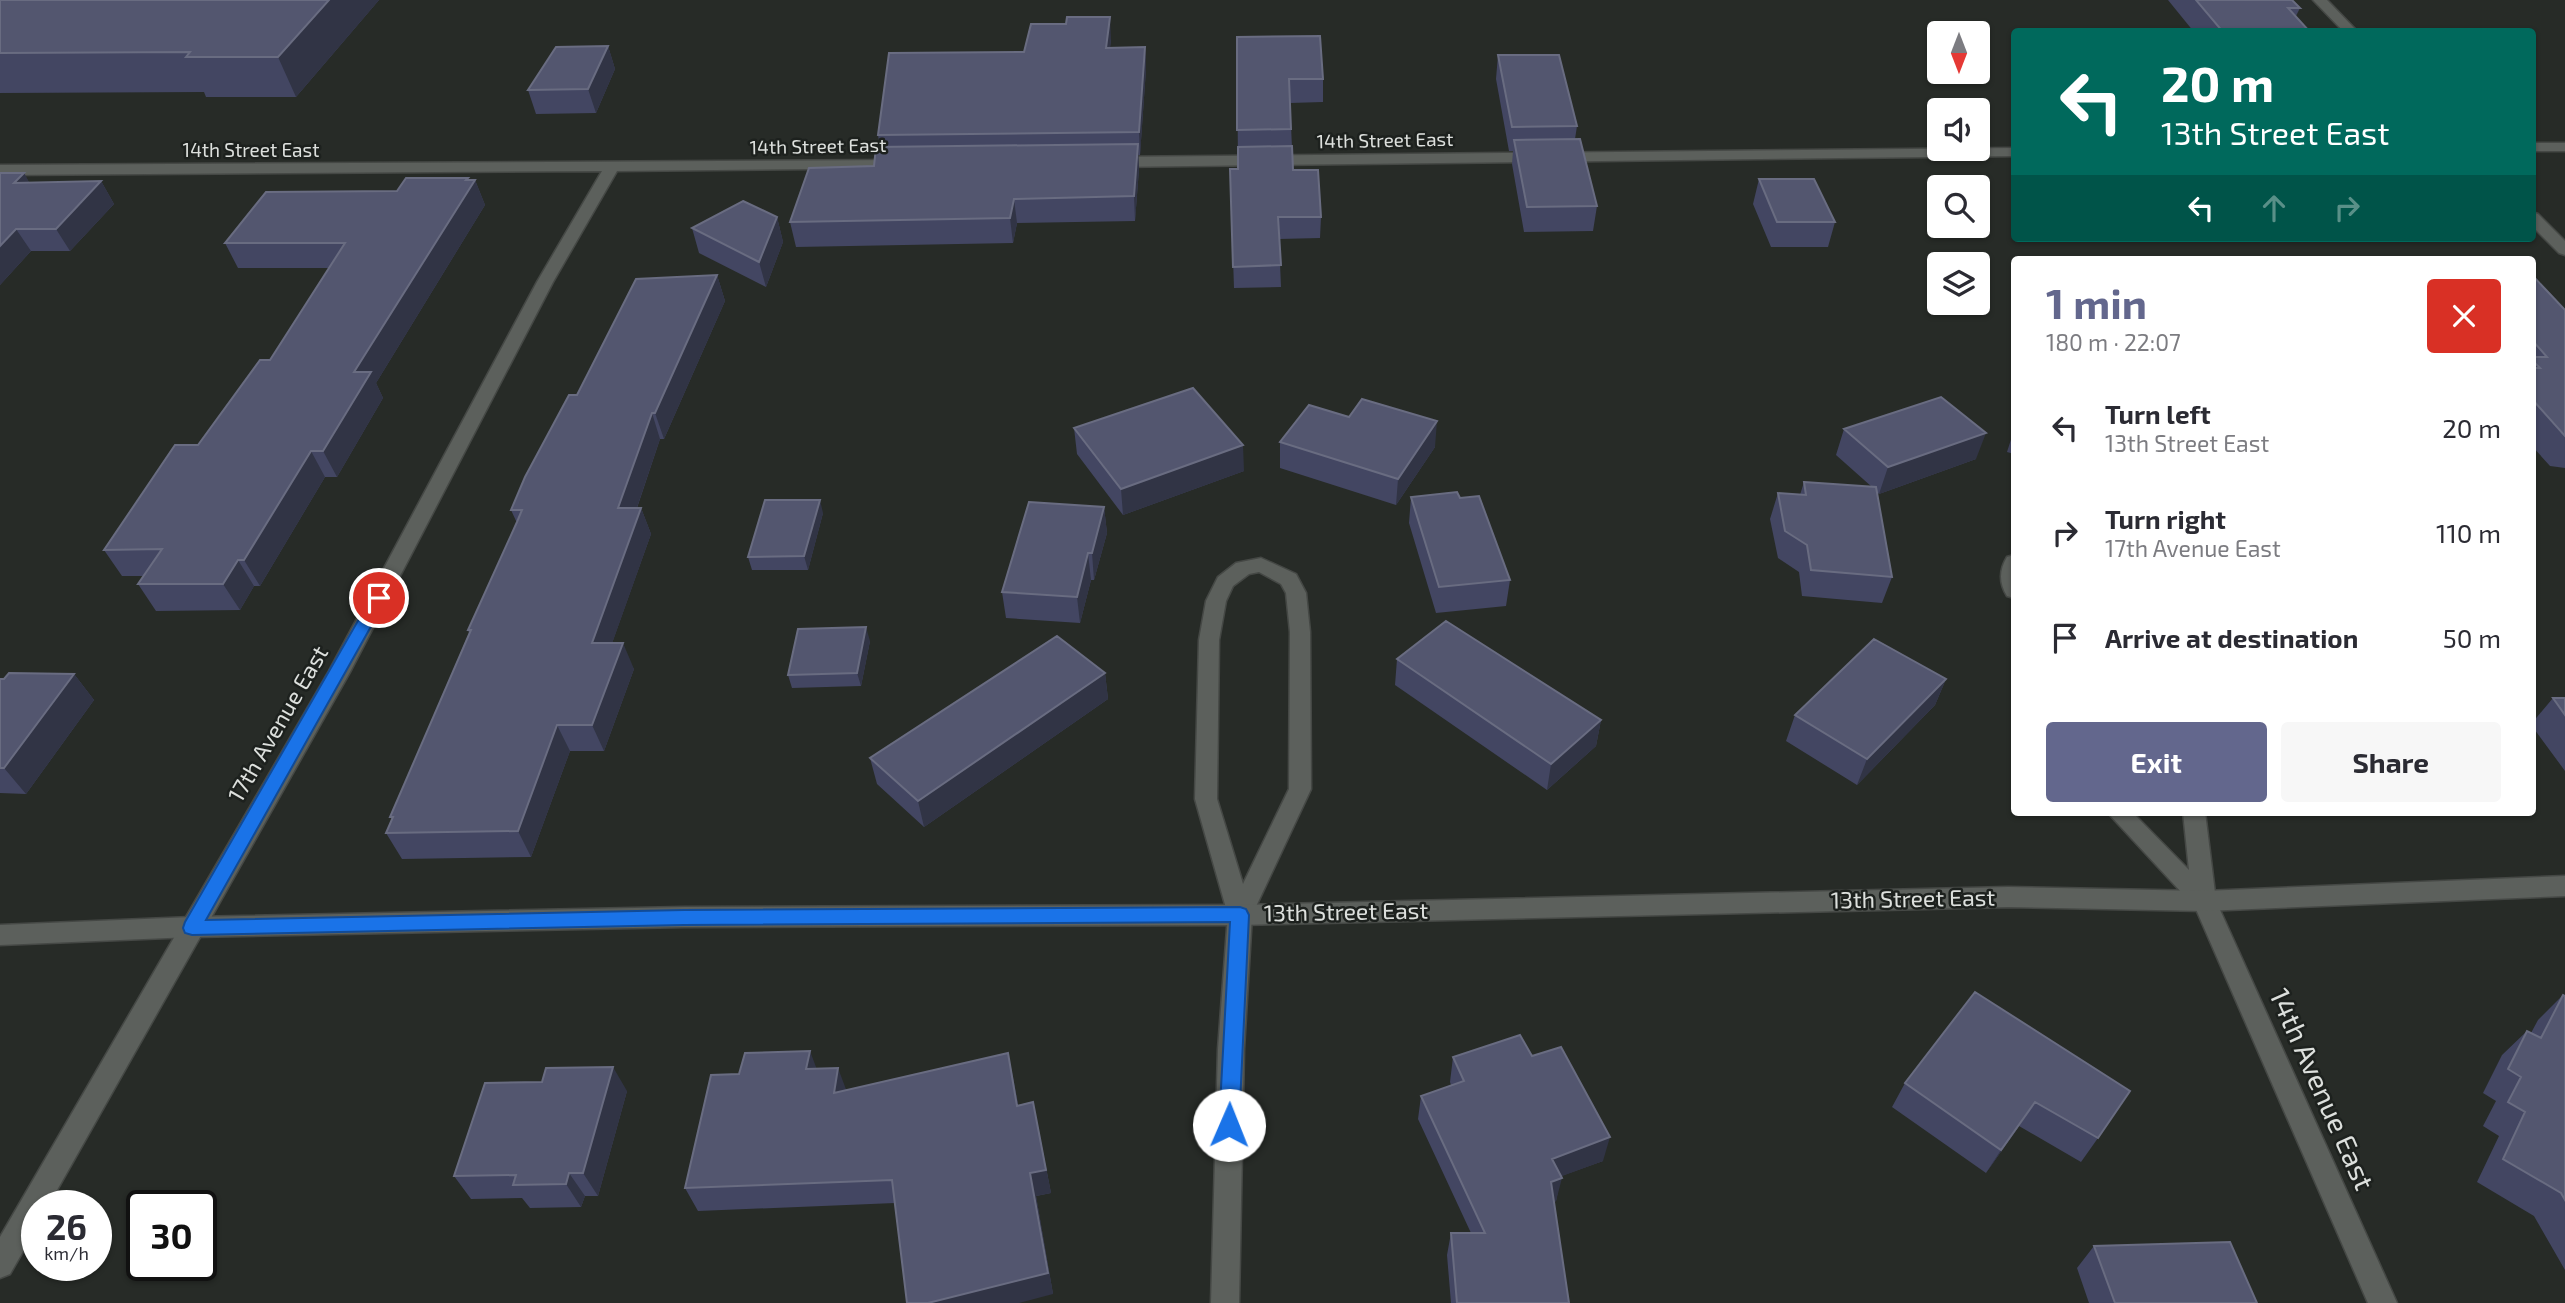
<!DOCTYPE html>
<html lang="en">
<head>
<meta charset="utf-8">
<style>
	body { margin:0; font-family:"Exo 2",sans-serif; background:#f7f7f7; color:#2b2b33; height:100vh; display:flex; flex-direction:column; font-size:26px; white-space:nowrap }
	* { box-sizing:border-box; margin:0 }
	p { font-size:23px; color:#7c7c81 }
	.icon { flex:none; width:38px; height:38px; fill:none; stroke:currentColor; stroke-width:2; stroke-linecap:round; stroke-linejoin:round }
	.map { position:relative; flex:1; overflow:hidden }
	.sheet { position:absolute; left:2011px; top:256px; width:525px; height:560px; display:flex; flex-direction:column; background:#fff; border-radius:7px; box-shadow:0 2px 5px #0004 }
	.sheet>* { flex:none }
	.banner { position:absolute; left:2011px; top:28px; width:525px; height:214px; border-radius:7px; box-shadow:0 2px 5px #0004; background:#00695c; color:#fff; overflow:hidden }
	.needle { width:46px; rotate:180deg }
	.fabs { position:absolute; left:1927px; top:21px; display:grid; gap:14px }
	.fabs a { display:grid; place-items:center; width:63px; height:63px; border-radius:7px; background:#fff; box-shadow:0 2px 5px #0004; font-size:35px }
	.speed { position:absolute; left:21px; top:1190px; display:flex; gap:14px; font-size:35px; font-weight:700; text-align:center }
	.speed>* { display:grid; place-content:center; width:91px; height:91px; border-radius:50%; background:#fff; box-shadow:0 2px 5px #0004; line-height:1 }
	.speed small { font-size:18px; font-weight:400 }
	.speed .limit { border:4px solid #111; border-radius:10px; background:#fff; color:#111 }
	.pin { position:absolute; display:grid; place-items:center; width:60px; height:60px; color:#fff; margin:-30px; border:4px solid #fff; border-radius:50%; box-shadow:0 2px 7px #0007 }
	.me { position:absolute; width:77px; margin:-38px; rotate:1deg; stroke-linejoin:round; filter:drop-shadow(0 0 5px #0008) }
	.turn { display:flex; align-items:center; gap:24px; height:147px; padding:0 35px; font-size:32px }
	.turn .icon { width:91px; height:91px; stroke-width:2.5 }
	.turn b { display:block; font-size:49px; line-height:60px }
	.lanes { display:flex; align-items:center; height:66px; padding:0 35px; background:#0003; justify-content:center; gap:35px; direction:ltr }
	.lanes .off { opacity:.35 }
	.round { display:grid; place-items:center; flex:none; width:74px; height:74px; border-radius:7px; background:#f7f7f7 }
	.headline { display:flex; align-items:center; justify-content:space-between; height:119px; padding:0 35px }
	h1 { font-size:42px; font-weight:700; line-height:52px; color:#63678d }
	.primary-button { display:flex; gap:14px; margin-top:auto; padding:14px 35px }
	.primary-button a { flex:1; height:80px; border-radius:7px; background:#63678d; color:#fff; font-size:28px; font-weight:700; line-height:80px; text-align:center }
	.primary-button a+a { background:#f7f7f7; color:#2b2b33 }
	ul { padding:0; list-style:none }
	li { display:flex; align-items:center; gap:21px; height:105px; padding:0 35px }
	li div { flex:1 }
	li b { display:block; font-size:26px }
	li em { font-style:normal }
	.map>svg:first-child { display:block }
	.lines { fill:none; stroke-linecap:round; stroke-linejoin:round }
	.street-casing { stroke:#454845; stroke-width:3 }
	.secondary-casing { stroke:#454845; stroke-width:3 }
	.street { fill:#5c605c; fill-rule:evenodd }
	.secondary { fill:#5c605c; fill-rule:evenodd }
	.wall { fill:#434662 }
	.shaded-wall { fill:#313445 }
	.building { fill:#53566f; stroke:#696c81; stroke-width:2 }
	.route { fill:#1a73e8; stroke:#114b97; stroke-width:2 }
	.labels { text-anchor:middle; stroke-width:5; stroke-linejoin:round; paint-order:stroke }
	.far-street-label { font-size:19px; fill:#dde0dd; stroke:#1d211e }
	.street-label { font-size:23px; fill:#dde0dd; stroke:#1d211e }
	.near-street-label { font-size:28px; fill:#dde0dd; stroke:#1d211e }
</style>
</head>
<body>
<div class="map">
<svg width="2565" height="1303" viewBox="0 0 2565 1303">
	<rect width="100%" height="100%" fill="#272b27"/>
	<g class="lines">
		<!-- street casing -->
		<g class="street-casing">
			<path id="street" d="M2313,0H2327L2358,32H2344Z
				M2532,143H2565V151H2532Z
				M2014,148V156L1110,167L1102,162L1110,157Z
				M903,160L908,162L911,165L908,168L617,171L553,282L350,672L48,1206H37V1227L10,1274L0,1278V1237L329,671L537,282L602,171L0,175V165Z
				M2532,212L2538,214L2565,241V255L2559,253L2532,226Z
				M2014,555V598L2007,596C1999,583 1999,570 2007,557Z
				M1261,558L1296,574L1306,593L1310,632L1311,789L1252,915L1244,1049L1239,1303H1211L1218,1049L1228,915L1195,799L1199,640L1206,601L1218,577L1236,563ZM1259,572L1281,584L1286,593L1290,632L1289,789L1243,884L1217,799L1219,640L1226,601L1233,586L1249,574Z
				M2107,812H2132L2189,870L2183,812H2205L2216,901L2397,1303H2368L2195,907Z"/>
		</g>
		<!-- secondary casing -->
		<g class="secondary-casing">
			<path id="secondary" d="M2565,876V896L2204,911L2008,907L1240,925L684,927L192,937L0,945V925L192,917L684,907L1240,905L2008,887L2204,891Z"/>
		</g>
		<!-- street -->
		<use href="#street" class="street"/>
		<!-- secondary -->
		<use href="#secondary" class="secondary"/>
	</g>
	<!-- wall -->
	<path class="wall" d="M0,0H379L296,97H206L204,92L0,93Z
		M2168,0H2292L2300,8L2296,16L2310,32H2194Z
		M1237,37L1323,79V102L1290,103L1293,170L1321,217L1320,238L1279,239L1281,287L1234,288L1230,169H1238Z
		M1111,39L1110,48L1145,47L1146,69L1140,155H1138L1139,169L1135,221L1017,223L1013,243L796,247L790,222L874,166L880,147L878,135L1024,52Z
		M608,46L615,69L596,113L536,114L528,90Z
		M1498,55L1577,126L1575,139L1597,206L1593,231L1524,232L1512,164L1513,151H1509L1496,79Z
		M0,173H24L29,183L101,181L114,204L70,251H31L0,285Z
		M468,178L469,180H475L485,205L376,383L383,398L337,477H325L260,586H254L240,610L156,611L138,584L144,576H122L104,550L198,445L270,360L329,268H238L225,243L397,191Z
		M1759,179L1835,222L1828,247H1771L1753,204Z
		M777,217L783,242L766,287L699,253L692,228Z
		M2059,238H2135L2060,240Z
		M717,275L725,301L664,439H660L637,508H641L651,534L612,643L634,669L604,751H570L531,857L402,859L386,833L392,819L390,817L469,633L468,630L517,523L511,510L577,395Z
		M2532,275L2565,310V468L2550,466L2532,446Z
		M1074,428L1244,471L1123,515L1077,454Z
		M1844,429L1976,459L1879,494L1876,491L1892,577L1882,603L1802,596L1799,572L1778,558L1770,519L1778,493L1800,495L1804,482L1872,487L1836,455Z
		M2014,430V454L2007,452Z
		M1280,442L1435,447L1396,505L1280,468Z
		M1411,497L1460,498L1510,580L1506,606L1436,613L1409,523Z
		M1104,507L1107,533L1094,580H1091L1080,623L1006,618L1002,592Z
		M823,513L808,570H752L748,557Z
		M870,641L861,686L792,688L788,675Z
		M1397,659L1601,720L1596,746L1547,790L1395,685Z
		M1105,673L1108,699L924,827L877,784L870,758Z
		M74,674L94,700L26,794L0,793V679Z
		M1946,679L1935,705L1857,785L1786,741L1795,715Z
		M2553,698H2565V771L2532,726V723Z
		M1975,992L2098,1138L2081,1162L2019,1126L1986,1173L1892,1107L1905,1083Z
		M2563,995L2565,996V1270L2534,1216L2477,1182L2499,1136L2483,1126L2496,1101L2483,1093L2502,1055L2527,1031L2531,1033L2538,1020Z
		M1008,1053L1018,1105L1033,1102L1038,1126L1051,1193L1036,1196L1053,1294L895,1203L698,1211L685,1188L817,1069L847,1090Z
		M1532,1056L1603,1161L1561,1176L1556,1201L1554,1202L1569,1303H1451L1447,1255L1451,1233H1471L1418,1119L1421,1096L1451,1085L1450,1082L1453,1057Z
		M627,1091L598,1196H585L581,1207L530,1208L522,1198L471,1199L454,1176Z
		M2094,1246L2257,1303H2089L2077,1268Z"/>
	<!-- shaded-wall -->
	<path class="shaded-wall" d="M329,0H379L296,97L278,57Z
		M1110,17L1111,39L1107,70L1106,48Z
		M608,46L615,69L596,113L588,89Z
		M1145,47L1146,69L1140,155L1139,132Z
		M1138,144L1139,169L1135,221L1134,196Z
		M24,173L37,196L14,183Z
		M468,178L471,186L475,180L485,205L376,383L383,398L337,477L323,451L354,372Z
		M101,181L114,204L70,251L56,229Z
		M1014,199L1017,223L1013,243L1010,218Z
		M777,217L783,242L766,287L759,262Z
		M16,229L31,251L0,285V246Z
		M717,275L725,301L664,439L655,413Z
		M652,413L660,439L628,534L618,508Z
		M1437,421L1435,447L1396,505L1398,479Z
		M1986,433L1976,459L1879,494L1888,467Z
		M1243,445L1244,471L1123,515L1121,489Z
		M311,451L325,477L260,586L244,560Z
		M820,500L823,513L808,570L804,556Z
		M1104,507L1107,533L1094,580L1092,553Z
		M641,508L651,534L603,669L592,643Z
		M1088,553L1091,580L1080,623L1077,597Z
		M238,560L254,586L240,610L223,584Z
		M866,627L870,641L861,686L857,673Z
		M623,643L634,669L604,751L592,725Z
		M1105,673L1108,699L924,827L918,801Z
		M74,674L94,700L26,794L4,768Z
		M1946,679L1935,705L1857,785L1867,759Z
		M1601,720L1596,746L1547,790L1551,764Z
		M557,725L570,751L531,857L518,831Z
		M810,1051L819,1075L806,1069Z
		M1008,1053L1013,1077L1023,1129L1017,1106Z
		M613,1067L627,1091L598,1196L583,1173Z
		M838,1068L847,1092L834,1093Z
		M1033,1102L1051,1193L1036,1196L1053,1294L1019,1303H928L1030,1173Z
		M2035,1102L2019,1126L1986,1173L2001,1150Z
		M1610,1137L1603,1161L1546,1182L1552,1159Z
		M569,1173L585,1196L581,1207L566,1184Z
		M1562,1178L1556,1201L1546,1205L1551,1182Z"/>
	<!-- building -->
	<path class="building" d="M0,0H329L278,57H186L190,52L0,53Z
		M2196,0H2292L2300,8H2288L2310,32H2223Z
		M1067,17H1110L1106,48L1145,47L1139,132L878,135L889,53L1024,52L1031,24H1066Z
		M1320,36L1323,79H1289L1291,129L1237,130V37Z
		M608,46L588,89L528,90L556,47Z
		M1498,55H1559L1577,126L1512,127Z
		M1580,139L1597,206L1527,207L1514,140Z
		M1138,144L1134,196L1014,199L1010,218L790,222L809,168L874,166L876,147Z
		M1292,146L1293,170H1318L1321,217H1278L1281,265L1233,267L1230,169H1238V147Z
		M0,173H24L14,183L101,181L56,229H16L0,246Z
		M406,178H468L466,180H475L354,372H371L323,451H311L244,560H238L223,584H138L162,549L104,550L175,445H198L260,360H270L345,243H225L266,192L397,191Z
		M1759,179H1814L1835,222H1777Z
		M743,201L777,217L759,262L692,228Z
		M717,275L655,413H652L618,508H641L592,643H623L592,725H557L518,831L386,833L393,817H390L471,630H468L517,522L522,510H511L525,477L569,395H577L636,279Z
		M2532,275L2565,310V436L2532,399V368H2540L2532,360V357H2547L2532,340Z
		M1193,388L1243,445L1121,489L1074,428Z
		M1941,397L1986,433L1888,467L1844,429Z
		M1362,399L1437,421L1398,479L1280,442L1309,405L1349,417Z
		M1804,482L1876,487L1892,577L1811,570L1807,545L1785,531L1778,493L1806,495Z
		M1457,492L1460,498L1479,496L1510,580L1439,587L1411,497Z
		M765,500H820L804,556L748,557Z
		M1029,502L1104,507L1092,553H1088L1077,597L1002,592Z
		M1446,621L1601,720L1551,764L1397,659Z
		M866,627L857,673L788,675L798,629Z
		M1057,636L1105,673L918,801L870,758Z
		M1874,639L1946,679L1867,759L1795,715Z
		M9,673L74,674L4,768H0V679H4Z
		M2553,698H2565V715Z
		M1975,992L2130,1091L2098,1138L2035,1102L2001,1150L1905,1083Z
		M2563,995L2565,996V1200L2561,1193L2503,1159L2525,1112L2508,1102L2521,1077L2508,1069L2527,1031L2541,1038Z
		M1520,1035L1532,1056L1561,1047L1610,1137L1552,1159L1562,1178L1551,1182L1569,1303H1457L1451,1233H1485L1421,1096L1464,1081L1453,1057Z
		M810,1051L806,1069L838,1068L834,1093L1008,1053L1017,1106L1033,1102L1046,1170L1030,1173L1048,1273L928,1303H907L892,1180L685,1188L711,1075L739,1074L745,1053Z
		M613,1067L583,1173H569L566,1184L513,1185L516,1175L454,1176L485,1083L542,1082L546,1068Z
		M2230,1242L2257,1303H2115L2094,1246Z"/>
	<!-- route -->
	<path class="route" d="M379,593L387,598L206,920L684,910L1240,907L1246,909L1249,915L1239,1125L1236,1132L1229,1135L1222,1132L1219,1125L1230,922L684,925L192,935L185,933L183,928L185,922L371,598Z"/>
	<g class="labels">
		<!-- far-street labels -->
		<g class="far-street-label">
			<text transform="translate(1385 140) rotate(-1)" y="7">14th Street East</text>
			<text transform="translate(818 146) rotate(-1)" y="7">14th Street East</text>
			<text x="251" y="157">14th Street East</text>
		</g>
		<!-- street labels -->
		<g class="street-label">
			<text transform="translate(278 724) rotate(-60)" y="8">17th Avenue East</text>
			<text transform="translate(1913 899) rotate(-1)" y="8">13th Street East</text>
			<text transform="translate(1346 912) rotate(-1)" y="8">13th Street East</text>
		</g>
		<!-- near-street labels -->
		<g class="near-street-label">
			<text transform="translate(2322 1089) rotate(66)" y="10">14th Avenue East</text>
		</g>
	</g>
</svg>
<div class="fabs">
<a><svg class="needle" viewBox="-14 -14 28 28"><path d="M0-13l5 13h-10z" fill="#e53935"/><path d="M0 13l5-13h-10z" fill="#7c7c81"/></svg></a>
<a><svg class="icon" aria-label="sound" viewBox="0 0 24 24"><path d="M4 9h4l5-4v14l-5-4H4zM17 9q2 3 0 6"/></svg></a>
<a><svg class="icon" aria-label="search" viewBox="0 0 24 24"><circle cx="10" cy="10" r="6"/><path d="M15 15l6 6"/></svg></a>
<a><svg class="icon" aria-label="layers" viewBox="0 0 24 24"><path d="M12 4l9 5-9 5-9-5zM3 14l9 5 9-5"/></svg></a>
</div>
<div class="speed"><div>26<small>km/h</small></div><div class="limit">30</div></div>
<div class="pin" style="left:379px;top:598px;background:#d93025"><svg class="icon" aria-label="arrive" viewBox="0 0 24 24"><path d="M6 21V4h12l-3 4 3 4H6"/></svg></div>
<svg class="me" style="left:1229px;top:1125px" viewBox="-20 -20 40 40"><circle r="19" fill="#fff"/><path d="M0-13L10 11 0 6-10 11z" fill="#1a73e8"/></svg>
<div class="banner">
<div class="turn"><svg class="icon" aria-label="left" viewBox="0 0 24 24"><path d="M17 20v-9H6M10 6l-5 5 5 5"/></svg><div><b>20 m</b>13th Street East</div></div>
<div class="lanes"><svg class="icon" aria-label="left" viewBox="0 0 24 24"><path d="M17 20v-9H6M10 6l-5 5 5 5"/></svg><svg class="icon off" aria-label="ahead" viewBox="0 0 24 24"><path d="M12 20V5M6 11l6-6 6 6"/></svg><svg class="icon off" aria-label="right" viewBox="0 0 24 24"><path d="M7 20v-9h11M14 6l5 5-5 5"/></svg></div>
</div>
<section class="sheet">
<div class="headline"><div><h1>1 min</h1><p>180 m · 22:07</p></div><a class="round" style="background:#d93025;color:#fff"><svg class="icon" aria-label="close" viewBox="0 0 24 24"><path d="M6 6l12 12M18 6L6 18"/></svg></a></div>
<ul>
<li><svg class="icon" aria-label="left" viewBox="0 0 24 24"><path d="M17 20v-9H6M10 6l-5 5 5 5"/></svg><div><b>Turn left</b><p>13th Street East</p></div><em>20 m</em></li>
<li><svg class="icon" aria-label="right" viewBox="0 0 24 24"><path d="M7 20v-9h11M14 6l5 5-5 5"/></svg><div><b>Turn right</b><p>17th Avenue East</p></div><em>110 m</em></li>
<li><svg class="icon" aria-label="arrive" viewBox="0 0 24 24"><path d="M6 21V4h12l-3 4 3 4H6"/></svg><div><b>Arrive at destination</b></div><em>50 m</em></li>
</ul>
<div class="primary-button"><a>Exit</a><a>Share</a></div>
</section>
</div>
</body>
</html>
